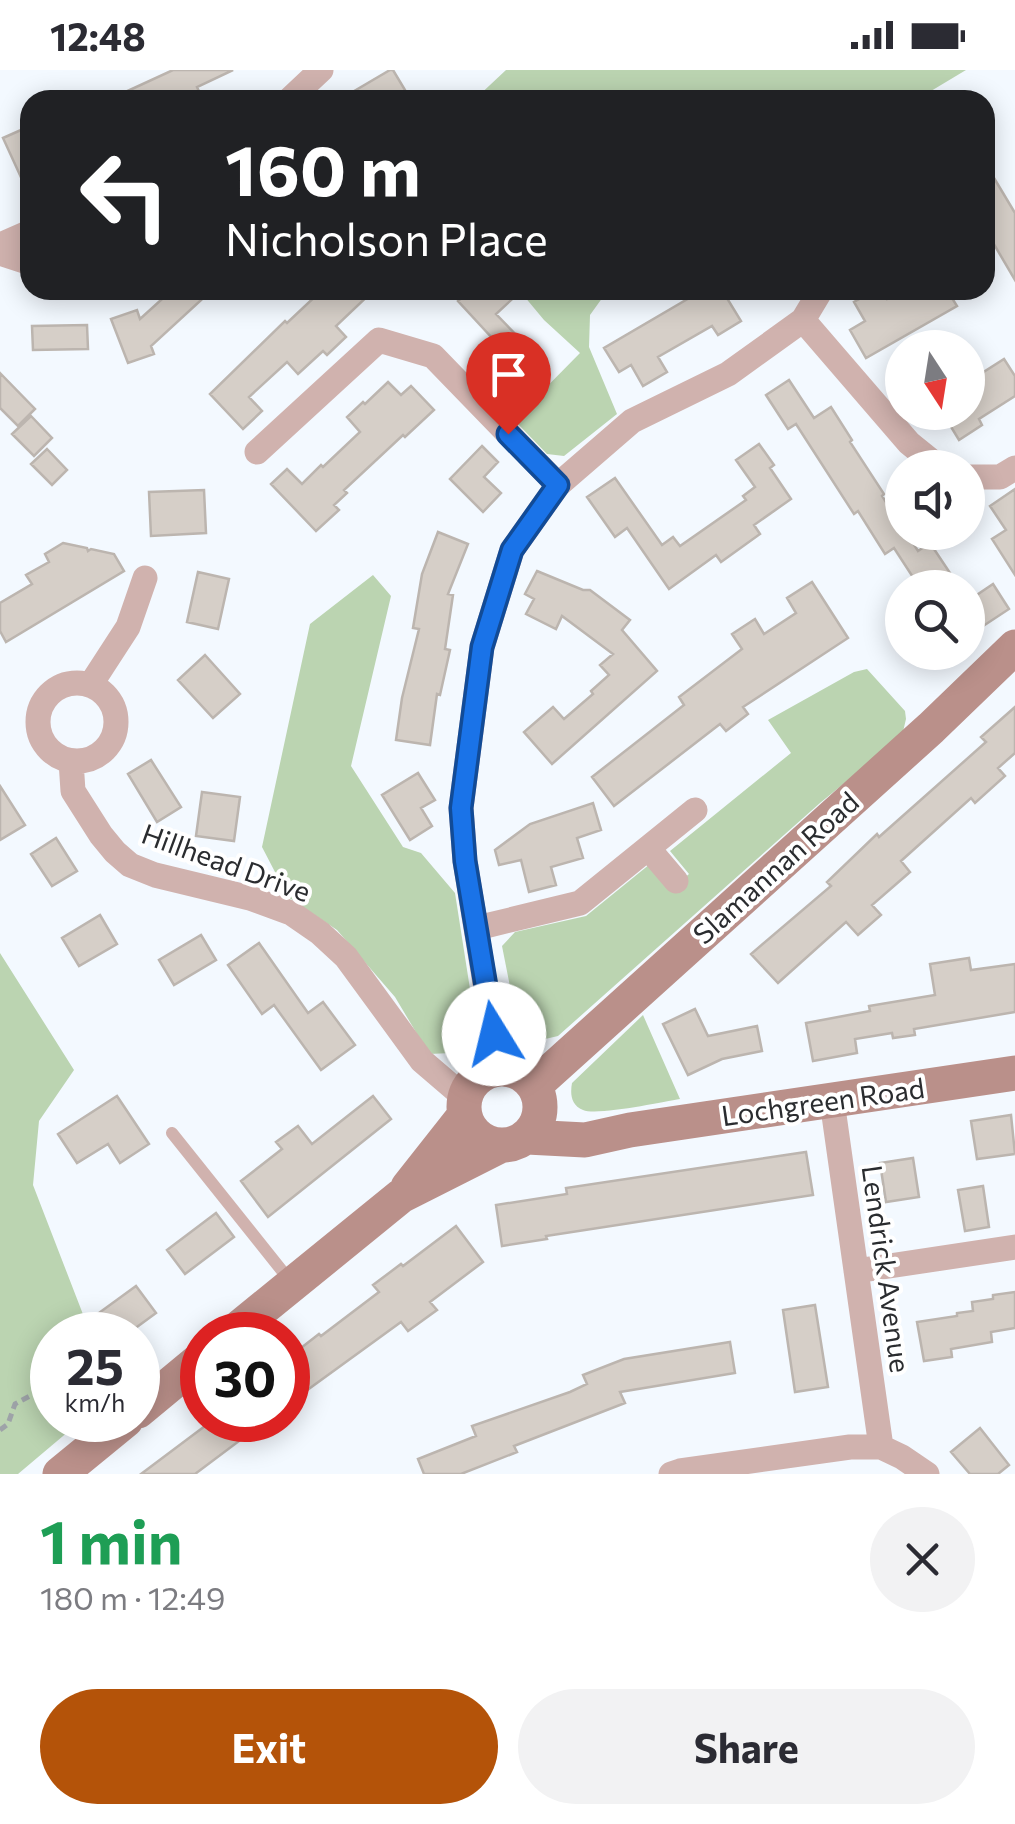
<!DOCTYPE html>
<html lang="en">
<head>
<meta charset="utf-8">
<style>
	body { margin:0; font-family:Commissioner,sans-serif; background:#f2f2f3; color:#2b2b33; height:100vh; display:flex; flex-direction:column; font-size:38px; white-space:nowrap }
	* { box-sizing:border-box; margin:0 }
	p { font-size:32px; color:#7c7c81 }
	.icon { flex:none; width:55px; height:55px; fill:none; stroke:currentColor; stroke-width:2; stroke-linecap:round; stroke-linejoin:round }
	.map { position:relative; height:1404px; overflow:hidden }
	.side { display:flex; flex-direction:column; background:#fff; flex:1 }
	.side>* { flex:none }
	.top-card { position:absolute; left:20px; top:20px; width:975px; height:210px; border-radius:30px; box-shadow:0 5px 25px #0003; background:#202124; color:#fff; overflow:hidden }
	.needle { width:65px; rotate:168deg }
	.tools { position:absolute; left:885px; top:260px; display:grid; gap:20px }
	.tools a { display:grid; place-items:center; width:100px; height:100px; border-radius:50%; background:#fff; box-shadow:0 5px 25px #0003; font-size:50px }
	.speed { position:absolute; left:30px; top:1242px; display:flex; gap:20px; font-size:50px; font-weight:700; text-align:center }
	.speed>* { display:grid; place-content:center; width:130px; height:130px; border-radius:50%; background:#fff; box-shadow:0 5px 25px #0003; line-height:1 }
	.speed small { font-size:25px; font-weight:400 }
	.speed .limit { border:15px solid #d22; background:#fff; color:#111 }
	.pin { position:absolute; display:grid; place-items:center; width:85px; height:85px; color:#fff; margin:-102px -42px; border-radius:50% 50% 50% 0; rotate:-45deg; box-shadow:0 0 10px #0007 }
	.pin .icon { rotate:45deg }
	.me { position:absolute; width:110px; margin:-55px; rotate:351deg; stroke-linejoin:round; filter:drop-shadow(0 0 8px #0008) }
	.turn { display:flex; align-items:center; gap:35px; height:210px; padding:0 40px; font-size:45px }
	.turn .icon { width:130px; height:130px; stroke-width:2.5 }
	.turn b { display:block; font-size:70px; line-height:85px }
	.round { display:grid; place-items:center; flex:none; width:105px; height:105px; border-radius:52px; background:#f2f2f3 }
	.head { display:flex; align-items:center; justify-content:space-between; height:170px; padding:0 40px }
	h1 { font-size:60px; font-weight:700; line-height:75px; color:#1e9e55 }
	.action { display:flex; gap:20px; margin-top:auto; padding:20px 40px }
	.action a { flex:1; height:115px; border-radius:60px; background:#b45309; color:#fff; font-size:40px; font-weight:700; line-height:115px; text-align:center }
	.action a+a { background:#f2f2f3; color:#2b2b33 }
	.status { display:flex; justify-content:space-between; align-items:center; height:70px; padding:0 50px; background:#fff; direction:ltr }
	.status svg { height:28px; fill:currentColor }
	.map>svg:first-child { display:block }
	.green { fill:#bbd4b1 }
	.building { fill:#d6cfc8; stroke:#bcb5af; stroke-width:2.5 }
	.lines { fill:none; stroke-linecap:round; stroke-linejoin:round }
	.path { stroke:#9ea3a8; stroke-width:5; stroke-dasharray:8 5; stroke-linecap:butt }
	.lane { stroke:#d0b2ae; stroke-width:12 }
	.street { stroke:#d0b2ae; stroke-width:25 }
	.secondary { stroke:#ba908a; stroke-width:35 }
	.route-casing { stroke:#114b97; stroke-width:25 }
	.route { stroke:#1a73e8; stroke-width:18 }
	.labels { text-anchor:middle; stroke-width:8; stroke-linejoin:round; paint-order:stroke }
	.street-label { font-size:28px; fill:#2a2c2f; stroke:#fff }
</style>
</head>
<body>
<div class="status"><b>12:48</b><svg viewBox="0 0 49 12"><path d="M0 12V9h3v3zM5 12V6h3v6zM10 12V3h3v9zM15 12V0h3v12zM26 1h20v11H26zM47 4h2v5h-2z"/></svg></div>
<div class="map">
<svg width="1015" height="1404" viewBox="0 0 1015 1404">
	<rect width="100%" height="100%" fill="#f3f9ff"/>
	<!-- green -->
	<path class="green" d="M506,0H966L916,30H474Z
		M519,220H608L590,245L589,277L617,344L564,386L547,384L514,350L580,283L544,250Z
		M373,505L391,526L351,696L403,777L421,783L455,823L475,951L470,971L452,983L429,984L395,927L337,860L288,827L262,777L310,554Z
		M867,599L905,641L906,649L902,666L820,733L558,966L541,970L526,969L518,957L502,876L515,862L586,846L650,794L671,819L689,804L670,781L791,683L768,650L854,602Z
		M0,883L74,1000L39,1051L33,1115L91,1265H52V1350H82L18,1404H0Z
		M643,945L680,1029C662,1032 597,1046 583,1040C571,1035 570,1024 572,1013Z"/>
	<!-- building -->
	<path class="building" d="M173,0H233L197,17L203,30H108Z
		M390,0H393L411,30H339Z
		M30,56V127L3,68Z
		M985,93L1015,143V210L985,159Z
		M172,220H212L151,276L154,284L128,293L111,249L137,240L140,249Z
		M322,220H374L336,256L346,267L327,285L323,281L298,304L287,292L249,327L262,341L243,359L210,324L285,251L287,253Z
		M470,220H522L496,244L549,299L526,321L514,308L500,321L483,302L505,282L458,231Z
		M703,220H722L741,251L718,265L712,256L658,287L667,302L643,316L631,295L619,302L604,278Z
		M875,220H882L887,229L902,220H947L957,236L866,288L850,260L865,251L854,232Z
		M87,255L88,279L33,280L32,256Z
		M1004,289L1015,306V326L979,349L982,355L959,370L942,342H968V312Z
		M0,303L35,339L18,356L0,338Z
		M789,310L814,348L831,337L852,370L850,372L884,424L882,426L902,457V462H906L918,481L930,473L960,518H920L894,478L885,484L858,441L854,444L796,354L788,359L766,325Z
		M388,312L401,325L411,316L434,340L405,367L403,365L344,420L347,423L334,435L339,440L316,461L271,414L287,399L302,414L321,395L323,397L360,362L347,347L363,332L365,334Z
		M31,346L52,368L34,386L12,364Z
		M759,374L774,395L770,398L791,429L754,455L760,464L721,492L716,485L669,519L627,458L615,467L587,427L615,408L662,475L673,467L680,476L746,430L743,426L755,417L736,390Z
		M482,376L498,392L484,407L501,423L483,442L450,409Z
		M47,379L67,400L52,415L31,394Z
		M1015,419V505L992,469L1006,460L990,436Z
		M204,420L206,463L151,466L149,422Z
		M438,462L468,474L448,524L453,525L445,579L450,580L440,625L437,624L430,675L396,670L402,628L419,559L413,558L422,504Z
		M63,473L87,478L88,481L91,479L114,484L124,501L6,572L0,561V533L32,514L26,505L49,492L45,484Z
		M537,501L583,520H590L630,550L622,560L657,601L552,694L524,662L553,637L564,649L593,624L591,621L609,605L600,595L613,584L562,546L556,559L526,544L534,529L525,524Z
		M198,502L229,509L218,559L187,552Z
		M812,512L848,568L743,637L748,644L726,661L720,654L614,736L592,707L684,635L679,627L742,579L732,564L755,549L764,564L796,543L787,528Z
		M993,514L1009,539L968,566V531Z
		M205,585L240,624L213,648L178,610Z
		M1015,637V683L998,698L1005,706L975,733L971,728L901,791L910,802L872,835L881,845L858,865L846,852L778,913L751,884L831,816L827,812L877,764L879,767L986,672L981,667Z
		M151,690L181,737L157,752L128,704Z
		M418,703L435,730L421,738L432,756L410,770L382,725Z
		M0,716L25,755L0,770Z
		M202,722L240,727L234,771L196,766Z
		M593,733L601,760L577,768L583,788L551,797L556,815L529,822L521,790L499,795L495,780L530,754Z
		M56,768L77,801L52,816L31,784Z
		M100,845L117,874L79,896L62,868Z
		M201,865L216,890L174,915L159,890Z
		M259,873L308,943L323,932L355,975L321,1000L274,935L262,944L228,895Z
		M969,888L971,900L1015,894V942L914,959L915,965L893,968L892,963L855,969L857,983L813,991L806,953L870,941L869,936L935,925L930,894Z
		M695,939L708,966L757,956L762,981L722,989L688,1005L663,954Z
		M117,1026L149,1074L120,1093L108,1074L77,1093L58,1064Z
		M373,1026L391,1049L268,1147L241,1111L282,1079L276,1072L298,1056L312,1074Z
		M1011,1045L1015,1084L977,1089L971,1051Z
		M806,1082L813,1125L546,1166L547,1169L502,1176L496,1135L567,1124L566,1118Z
		M913,1088L919,1127L886,1132L880,1093Z
		M983,1116L989,1157L965,1161L958,1120Z
		M216,1143L234,1167L185,1204L167,1180Z
		M456,1156L483,1192L430,1232L437,1240L408,1261L401,1252L288,1334V1288L319,1264L321,1266L379,1222L373,1215L401,1194L403,1196Z
		M136,1216L156,1243L126,1265H104L92,1248Z
		M1015,1222V1258L991,1262L992,1272L951,1279L952,1287L924,1291L917,1252L957,1246V1243L973,1241L972,1232L993,1229V1225Z
		M815,1235L828,1317L795,1322L783,1240Z
		M730,1272L735,1303L620,1322L625,1333L514,1376L517,1382L461,1404H424L418,1389L476,1366L472,1356L570,1322L587,1314L583,1305L624,1289Z
		M213,1350H267L195,1404H141Z
		M980,1358L1009,1395L998,1404H970L951,1382Z"/>
	<g class="lines">
		<!-- path -->
		<path class="path" d="M0,1360L8,1354L15,1334L52,1314"/>
		<!-- lane -->
		<path class="lane" d="M172,1063L291,1212"/>
		<!-- street -->
		<path class="street" d="M289,30L321,0
			M0,175L30,162
			M0,183L30,193
			M803,250L909,373L940,398
			M257,382L379,270L433,286L558,415
			M968,407H1000L1015,398
			M38 652a39 39 0 1 1 78 0a39 39 0 1 1-78 0Z
			M91,614L128,557L145,508
			M71,691L73,721L101,765L115,782L130,795L155,805L250,828L291,843L320,863L346,887L422,991L464,1027
			M648,778L676,811
			M477,858L580,833L695,740
			M499,999L465,791L461,738L482,577L512,480L558,415L632,351L728,304L803,250L821,220
			M832,1031L881,1377
			M856,1201L1015,1177
			M671,1404L680,1401L850,1377H881L902,1387L927,1404"/>
		<!-- secondary -->
		<path class="secondary" d="M464 1037a38 38 0 1 1 76 0a38 38 0 1 1-76 0Z
			M534,1016L931,658L1015,577
			M527,1067L585,1070L630,1060L1015,1003
			M408,1117L464,1046
			M230,1265L401,1126L500,1076
			M138,1341L202,1288
			M60,1404L126,1350"/>
	</g>
	<g class="lines">
		<!-- route casing -->
		<g class="route-casing">
			<path id="route" d="M494,964L465,791L461,738L482,577L512,480L558,415L508,364"/>
		</g>
		<!-- route -->
		<use href="#route" class="route"/>
	</g>
	<g class="labels">
		<!-- street labels -->
		<g class="street-label">
			<text transform="translate(226 793) rotate(20)" y="10">Hillhead Drive</text>
			<text transform="translate(776 798) rotate(-42)" y="10">Slamannan Road</text>
			<text transform="translate(823 1032) rotate(-8)" y="10">Lochgreen Road</text>
			<text transform="translate(886 1199) rotate(82)" y="10">Lendrick Avenue</text>
		</g>
	</g>
</svg>
<div class="tools">
<a><svg class="needle" viewBox="-14 -14 28 28"><path d="M0-13l5 13h-10z" fill="#e53935"/><path d="M0 13l5-13h-10z" fill="#7c7c81"/></svg></a>
<a><svg class="icon" aria-label="sound" viewBox="0 0 24 24"><path d="M4 9h4l5-4v14l-5-4H4zM17 9q2 3 0 6"/></svg></a>
<a><svg class="icon" aria-label="search" viewBox="0 0 24 24"><circle cx="10" cy="10" r="6"/><path d="M15 15l6 6"/></svg></a>
</div>
<div class="speed"><div>25<small>km/h</small></div><div class="limit">30</div></div>
<div class="pin" style="left:508px;top:364px;background:#d93025"><svg class="icon" aria-label="arrive" viewBox="0 0 24 24"><path d="M6 21V4h12l-3 4 3 4H6"/></svg></div>
<svg class="me" style="left:494px;top:964px" viewBox="-20 -20 40 40"><circle r="19" fill="#fff"/><path d="M0-13L10 11 0 6-10 11z" fill="#1a73e8"/></svg>
<div class="top-card">
<div class="turn"><svg class="icon" aria-label="left" viewBox="0 0 24 24"><path d="M17 20v-9H6M10 6l-5 5 5 5"/></svg><div><b>160 m</b>Nicholson Place</div></div>
</div>
</div>
<section class="side">
<div class="head"><div><h1>1 min</h1><p>180 m · 12:49</p></div><a class="round"><svg class="icon" aria-label="close" viewBox="0 0 24 24"><path d="M6 6l12 12M18 6L6 18"/></svg></a></div>
<div class="action"><a>Exit</a><a>Share</a></div>
</section>
</body>
</html>
